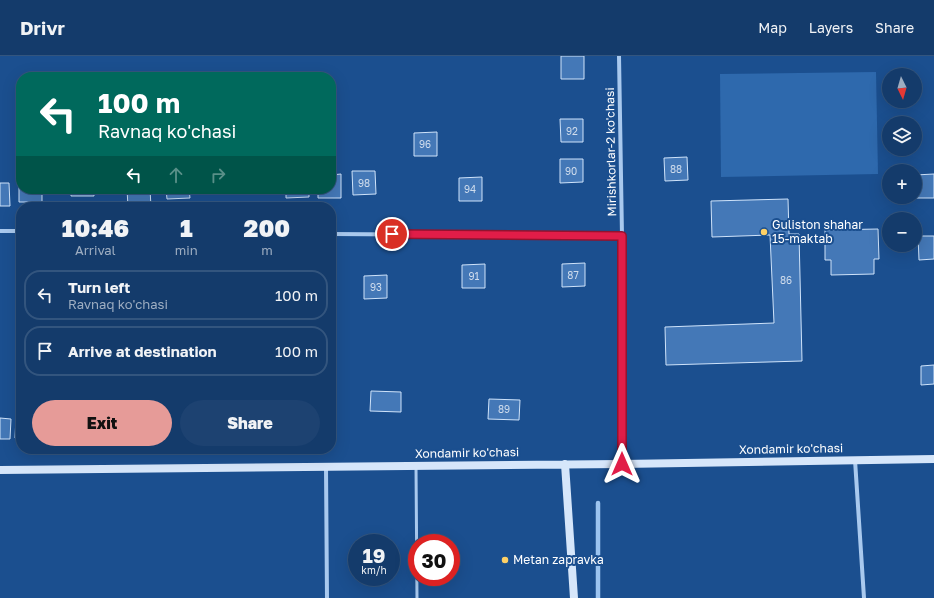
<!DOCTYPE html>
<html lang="en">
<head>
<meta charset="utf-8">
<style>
	body { margin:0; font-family:"Golos Text",sans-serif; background:#1d4271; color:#f1f3f6; height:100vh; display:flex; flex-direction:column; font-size:15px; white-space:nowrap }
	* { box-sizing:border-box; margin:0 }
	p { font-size:13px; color:#9dadc1 }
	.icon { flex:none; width:22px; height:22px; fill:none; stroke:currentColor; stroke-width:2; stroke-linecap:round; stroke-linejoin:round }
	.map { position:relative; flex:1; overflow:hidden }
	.panel { position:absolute; left:16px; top:146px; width:320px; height:252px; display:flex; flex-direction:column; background:#143b6b; border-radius:16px; box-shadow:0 4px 16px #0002,0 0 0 1px #33557e }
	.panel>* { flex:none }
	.hud { position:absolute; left:16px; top:16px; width:320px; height:122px; border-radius:16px; box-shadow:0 4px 16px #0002,0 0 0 1px #33557e; background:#00695c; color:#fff; overflow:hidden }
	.needle { width:26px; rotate:175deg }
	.buttons { position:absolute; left:882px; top:12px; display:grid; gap:8px }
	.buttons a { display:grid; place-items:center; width:40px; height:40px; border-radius:50%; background:#143b6b; box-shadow:0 4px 16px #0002,0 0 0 1px #33557e; font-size:20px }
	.speed { position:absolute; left:348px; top:478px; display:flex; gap:8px; font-size:20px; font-weight:700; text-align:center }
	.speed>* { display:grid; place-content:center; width:52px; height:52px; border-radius:50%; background:#143b6b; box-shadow:0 4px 16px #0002,0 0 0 1px #33557e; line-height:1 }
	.speed small { font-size:10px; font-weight:400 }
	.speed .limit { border:6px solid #d22; background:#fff; color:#111 }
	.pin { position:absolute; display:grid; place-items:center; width:34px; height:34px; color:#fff; margin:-17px; border:2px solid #fff; border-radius:50%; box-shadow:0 1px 4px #0007 }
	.me { position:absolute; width:44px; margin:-22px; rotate:0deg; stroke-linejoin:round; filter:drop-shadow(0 0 3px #0008) }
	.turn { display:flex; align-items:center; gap:14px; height:84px; padding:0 16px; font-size:18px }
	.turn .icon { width:52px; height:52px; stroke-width:2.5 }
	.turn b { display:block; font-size:28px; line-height:34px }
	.lanes { display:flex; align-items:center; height:38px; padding:0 16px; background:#0003; justify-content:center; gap:20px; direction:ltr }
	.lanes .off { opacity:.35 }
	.eta { display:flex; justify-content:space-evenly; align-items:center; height:68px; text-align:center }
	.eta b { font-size:24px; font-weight:800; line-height:28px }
	.cta { display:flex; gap:8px; margin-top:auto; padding:8px 16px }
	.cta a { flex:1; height:46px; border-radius:24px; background:#e69b98; color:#111; font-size:16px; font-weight:800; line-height:46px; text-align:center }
	.cta a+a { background:#1d4271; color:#f1f3f6 }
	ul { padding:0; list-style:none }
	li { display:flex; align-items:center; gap:12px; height:50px; margin:0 8px 6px; padding:0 8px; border:2px solid #33557e; border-radius:16px }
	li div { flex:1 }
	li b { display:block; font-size:15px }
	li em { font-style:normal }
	header { display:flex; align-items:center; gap:24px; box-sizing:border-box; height:56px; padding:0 20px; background:#143b6b; border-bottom:1px solid #33557e }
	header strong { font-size:19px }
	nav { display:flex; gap:22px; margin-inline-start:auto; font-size:14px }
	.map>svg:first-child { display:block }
	.green { fill:#2e69ad }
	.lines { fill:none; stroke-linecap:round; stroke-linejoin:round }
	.stream { stroke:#9cc4f0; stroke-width:4.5 }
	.building { fill:#4478b7; stroke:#cfe3fa }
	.lane { stroke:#a9c9ee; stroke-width:3 }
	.street { stroke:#a9c9ee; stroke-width:4 }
	.secondary { stroke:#d6e6fa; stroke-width:8 }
	.route-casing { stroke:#92132f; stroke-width:10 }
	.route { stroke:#e11d48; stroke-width:7 }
	.poi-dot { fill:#ffd166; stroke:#1b4f8f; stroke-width:1.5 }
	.labels { text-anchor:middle; stroke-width:4; stroke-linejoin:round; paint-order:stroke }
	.number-label { font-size:10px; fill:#d0dded }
	.street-label { font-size:12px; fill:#fff; stroke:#1b4f8f }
	.poi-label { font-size:12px; fill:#fff; stroke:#1b4f8f; text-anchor:start }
</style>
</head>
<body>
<header>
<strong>Drivr</strong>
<nav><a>Map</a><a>Layers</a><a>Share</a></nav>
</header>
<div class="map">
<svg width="934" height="542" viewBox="0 0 934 542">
	<rect width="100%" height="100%" fill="#1b4f8f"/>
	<!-- green -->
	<path class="green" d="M876,16L878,118L721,121L720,18Z"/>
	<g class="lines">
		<!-- stream -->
		<path class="stream" d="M598,447V542"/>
	</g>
	<!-- building -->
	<path class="building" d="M561,0H584V23H561Z
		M560,63H583V86H561Z
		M437,76V100H414V77Z
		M687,101L688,124L665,125L664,102Z
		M560,103H583V126L560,127Z
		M352,115H375L376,138L353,139Z
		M341,118V142H318V133H331V119Z
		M934,118V142H914L915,119Z
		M482,121V145H459V122Z
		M19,123H21V133H42V146H19Z
		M0,127H9L10,150H0Z
		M71,133H94V140H71Z
		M127,133H150L151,151H128Z
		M166,133H189L190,142L167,143Z
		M233,133H256V137L233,138Z
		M286,133H309V141L286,142Z
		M788,143L789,178H799L802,305L666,309L665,271L774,267L770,179L712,181L711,145Z
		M878,173L879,203H874V218L831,219V204H825V174Z
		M918,180H934V203L919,204Z
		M585,207V230L562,231V208Z
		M485,208V232H462V209Z
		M387,219V242L364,243V220Z
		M934,309V328L921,329V310Z
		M371,335L401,336V356L370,355Z
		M489,343L520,344L519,364L488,363Z
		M16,361H21V382H15Z
		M0,362L11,363L10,383H0Z"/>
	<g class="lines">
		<!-- lane -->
		<path class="lane" d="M416,410L417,542"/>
		<!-- street -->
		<path class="street" d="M619,0L622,180V408
			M0,175H21
			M331,178L622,180
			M855,404L864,542
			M326,411L327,542"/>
		<!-- secondary -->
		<path class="secondary" d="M565,408L574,542
			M0,414L622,408L934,403"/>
	</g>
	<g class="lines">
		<!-- route casing -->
		<g class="route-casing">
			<path id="route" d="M392,178L622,180V408"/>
		</g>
		<!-- route -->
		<use href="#route" class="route"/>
	</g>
	<!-- markers -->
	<g class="poi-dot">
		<circle cx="764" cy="176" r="4"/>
		<circle cx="505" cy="504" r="4"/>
	</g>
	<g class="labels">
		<!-- number labels -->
		<g class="number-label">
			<text x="572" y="79">92</text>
			<text x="425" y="92">96</text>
			<text x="676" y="117">88</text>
			<text x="571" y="119">90</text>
			<text x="364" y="131">98</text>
			<text x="470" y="137">94</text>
			<text x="573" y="223">87</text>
			<text x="474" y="224">91</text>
			<text x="786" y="228">86</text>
			<text x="376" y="235">93</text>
			<text x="504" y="357">89</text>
		</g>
		<!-- street labels -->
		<g class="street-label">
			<text transform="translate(611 96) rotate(-91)" y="4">Mirishkorlar-2 ko'chasi</text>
			<text transform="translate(791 393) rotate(-1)" y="4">Xondamir ko'chasi</text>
			<text transform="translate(467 397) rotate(-1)" y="4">Xondamir ko'chasi</text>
		</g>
		<!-- poi labels -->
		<g class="poi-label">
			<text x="772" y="173">Guliston shahar<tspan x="772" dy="14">15-maktab</tspan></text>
			<text x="513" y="508">Metan zapravka</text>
		</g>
	</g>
</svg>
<div class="buttons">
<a><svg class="needle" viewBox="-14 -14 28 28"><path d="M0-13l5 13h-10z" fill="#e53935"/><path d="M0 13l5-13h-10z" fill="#9dadc1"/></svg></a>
<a><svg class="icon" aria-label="layers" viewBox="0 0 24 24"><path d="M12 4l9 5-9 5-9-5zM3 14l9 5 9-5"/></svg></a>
<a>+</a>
<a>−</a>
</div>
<div class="speed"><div>19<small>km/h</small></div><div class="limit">30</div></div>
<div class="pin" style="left:392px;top:178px;background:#d93025"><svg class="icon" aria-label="arrive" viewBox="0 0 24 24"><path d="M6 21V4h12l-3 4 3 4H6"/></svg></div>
<svg class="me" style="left:622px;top:408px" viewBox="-20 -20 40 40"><path d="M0-17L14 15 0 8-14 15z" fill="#e11d48" stroke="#fff" stroke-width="4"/></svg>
<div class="hud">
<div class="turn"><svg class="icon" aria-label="left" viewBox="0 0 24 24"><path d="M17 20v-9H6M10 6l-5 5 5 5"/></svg><div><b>100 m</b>Ravnaq ko'chasi</div></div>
<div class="lanes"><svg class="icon" aria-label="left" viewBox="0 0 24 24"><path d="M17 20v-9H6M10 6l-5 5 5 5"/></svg><svg class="icon off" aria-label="ahead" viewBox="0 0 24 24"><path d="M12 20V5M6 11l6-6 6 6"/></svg><svg class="icon off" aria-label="right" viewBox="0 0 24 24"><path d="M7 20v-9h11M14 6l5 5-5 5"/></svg></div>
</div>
<section class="panel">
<div class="eta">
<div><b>10:46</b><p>Arrival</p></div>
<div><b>1</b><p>min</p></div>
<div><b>200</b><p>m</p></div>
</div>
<ul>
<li><svg class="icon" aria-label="left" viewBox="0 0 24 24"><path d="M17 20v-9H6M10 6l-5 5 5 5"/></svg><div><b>Turn left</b><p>Ravnaq ko'chasi</p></div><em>100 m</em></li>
<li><svg class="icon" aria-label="arrive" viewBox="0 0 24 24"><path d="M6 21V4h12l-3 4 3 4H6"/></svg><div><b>Arrive at destination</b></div><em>100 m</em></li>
</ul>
<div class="cta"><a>Exit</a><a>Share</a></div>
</section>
</div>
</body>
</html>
